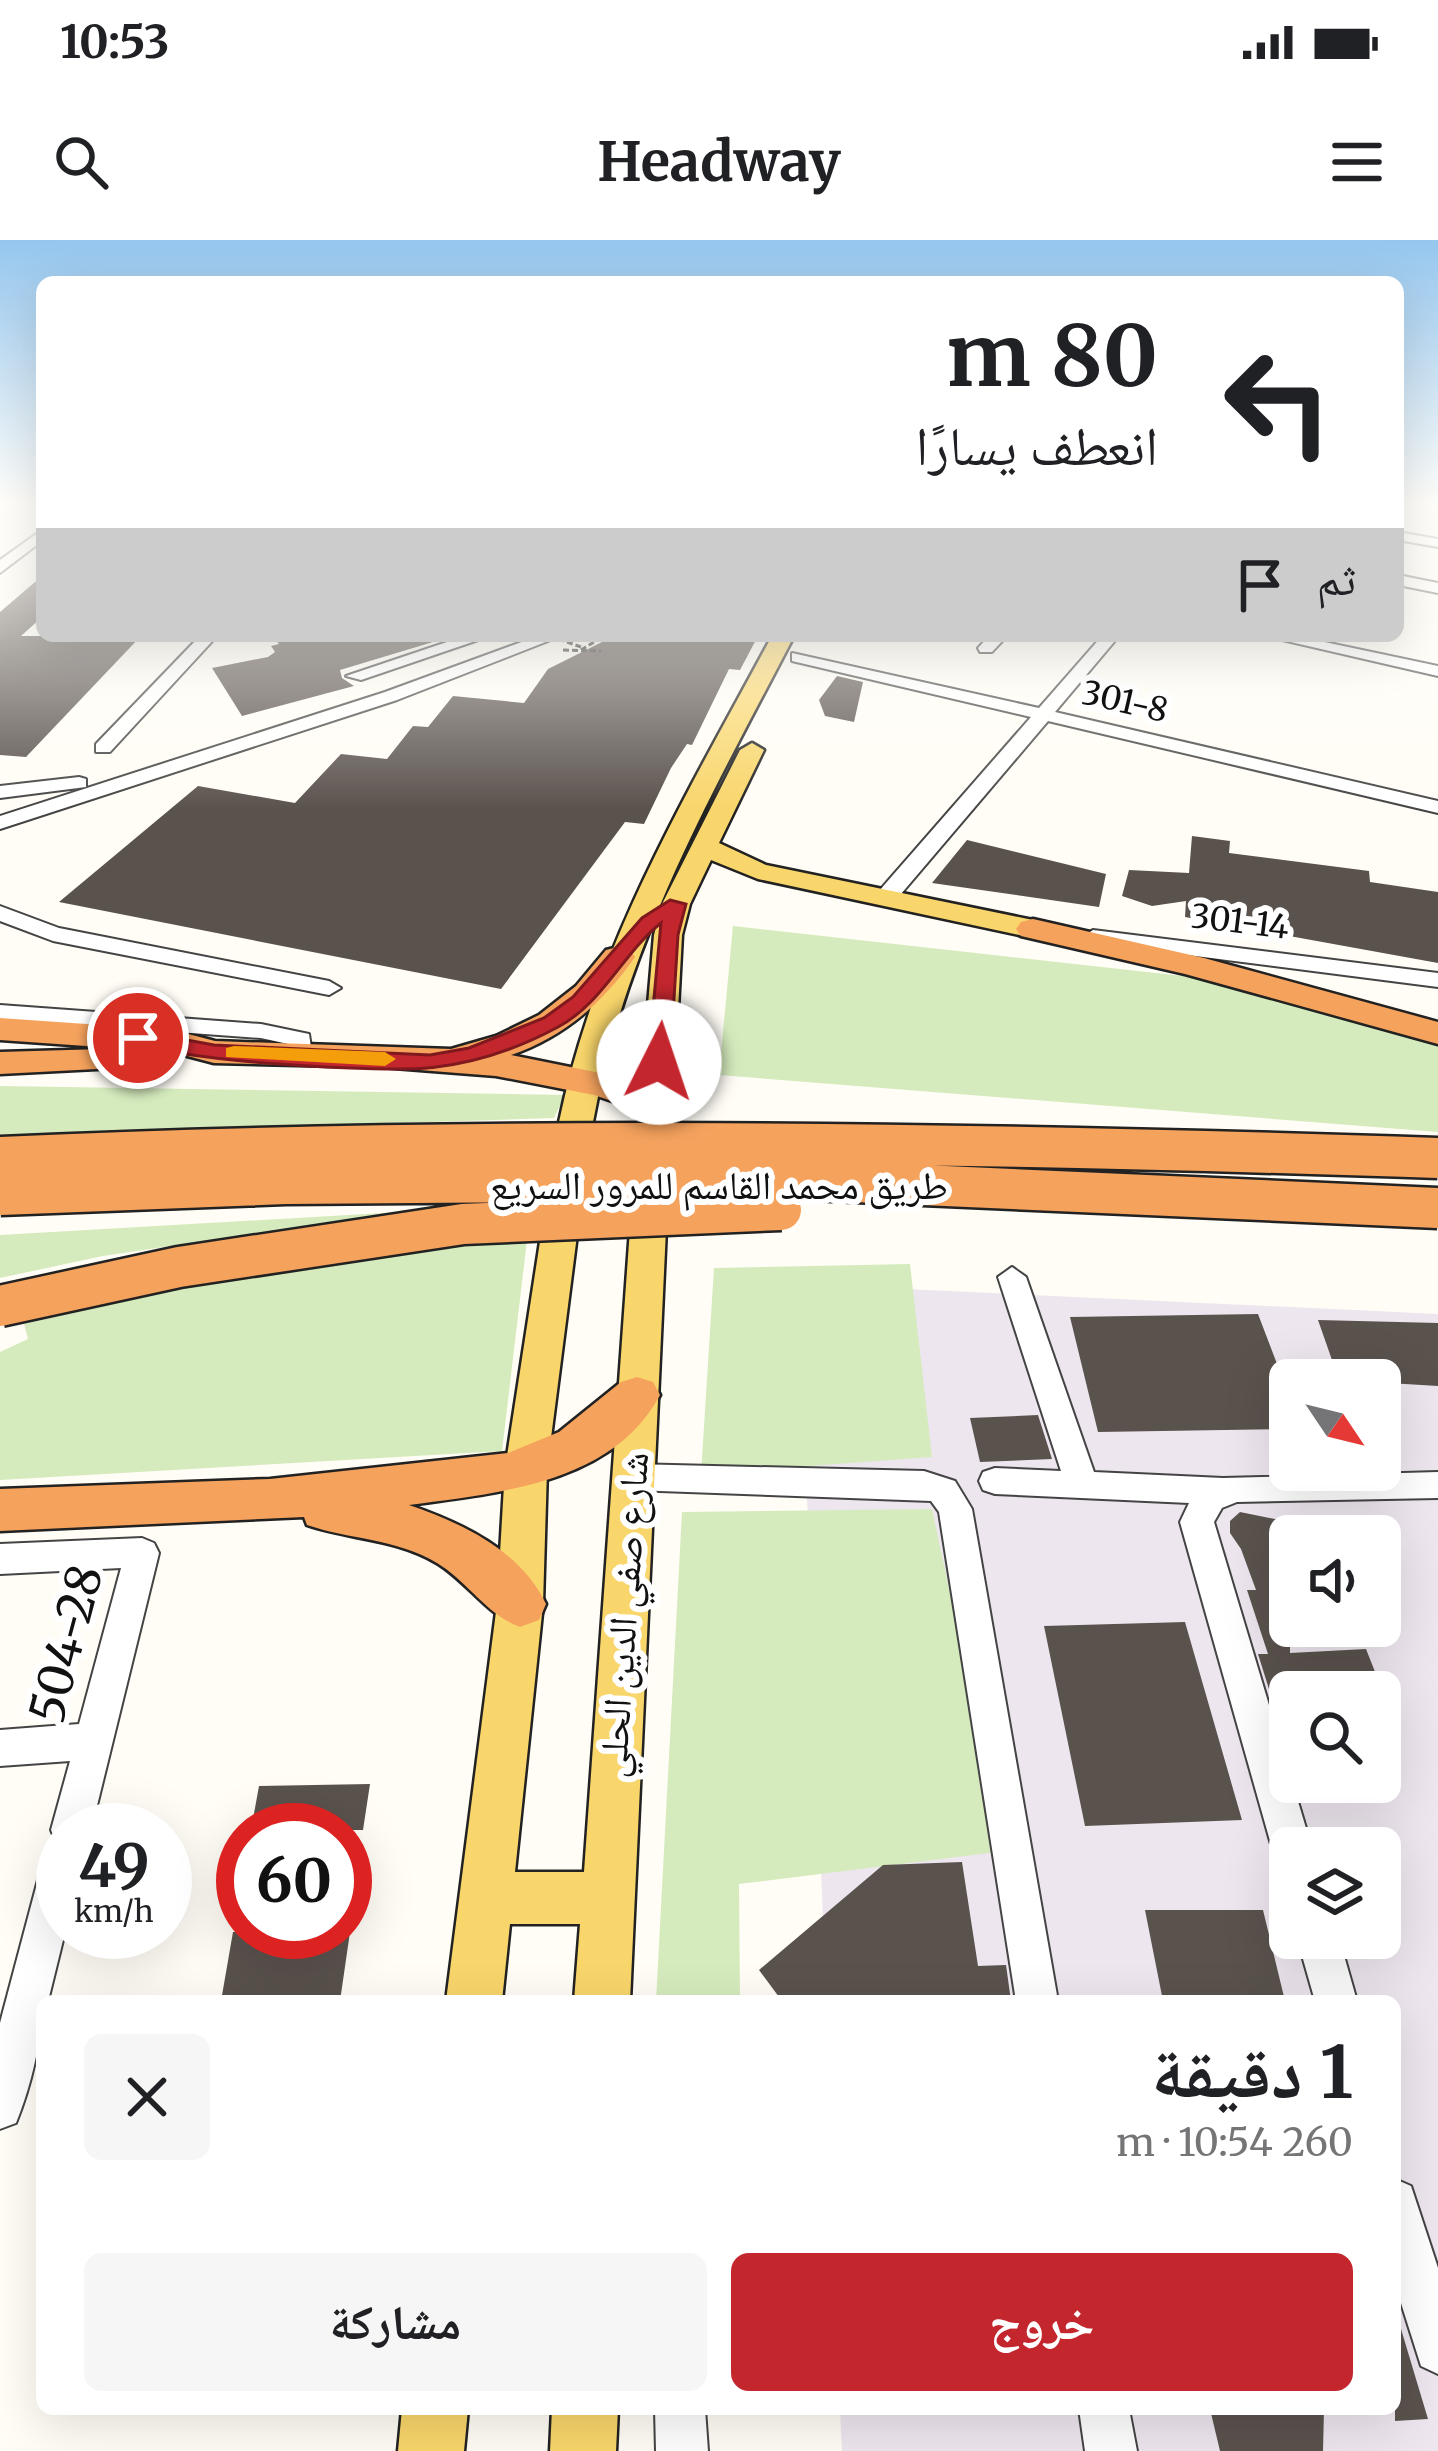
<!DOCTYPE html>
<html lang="ar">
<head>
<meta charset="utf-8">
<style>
	body { margin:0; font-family:Merriweather,"Noto Naskh Arabic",serif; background:#f6f6f6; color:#202124; direction:rtl; height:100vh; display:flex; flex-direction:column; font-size:45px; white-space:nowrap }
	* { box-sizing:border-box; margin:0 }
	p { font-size:39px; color:#757577 }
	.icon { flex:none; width:66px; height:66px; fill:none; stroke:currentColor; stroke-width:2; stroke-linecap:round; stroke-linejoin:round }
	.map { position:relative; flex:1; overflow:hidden; direction:ltr }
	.drawer { position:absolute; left:36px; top:1755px; width:1365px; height:420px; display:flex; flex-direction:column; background:#fff; border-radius:18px; box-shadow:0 12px 48px #0002; direction:rtl }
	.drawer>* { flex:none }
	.hud { position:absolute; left:36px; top:36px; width:1368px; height:366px; border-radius:18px; box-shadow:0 12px 48px #0002; direction:rtl; background:#fff; color:#202124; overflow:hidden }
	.needle { width:78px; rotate:125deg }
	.buttons { position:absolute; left:1269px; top:1119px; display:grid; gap:24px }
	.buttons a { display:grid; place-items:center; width:132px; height:132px; border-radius:18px; background:#fff; box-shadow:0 12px 48px #0002; font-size:60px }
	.speed { position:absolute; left:36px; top:1563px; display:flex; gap:24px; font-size:60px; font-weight:700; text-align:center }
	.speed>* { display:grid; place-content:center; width:156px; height:156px; border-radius:50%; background:#fff; box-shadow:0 12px 48px #0002; line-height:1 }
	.speed small { font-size:30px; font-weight:400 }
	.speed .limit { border:18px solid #d22; background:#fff; color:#111 }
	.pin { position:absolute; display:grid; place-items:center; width:102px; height:102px; color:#fff; margin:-51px; border:6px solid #fff; border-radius:50%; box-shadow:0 3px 12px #0007 }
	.me { position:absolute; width:132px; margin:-66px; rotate:4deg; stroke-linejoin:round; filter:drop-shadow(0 0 9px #0008) }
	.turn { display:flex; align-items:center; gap:42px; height:252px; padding:0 48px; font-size:54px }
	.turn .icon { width:156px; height:156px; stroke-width:2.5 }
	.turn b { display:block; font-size:84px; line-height:102px }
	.then { display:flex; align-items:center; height:114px; padding:0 48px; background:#0003; gap:24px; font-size:45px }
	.round { display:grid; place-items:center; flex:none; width:126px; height:126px; border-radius:18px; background:#f6f6f6 }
	.overview { display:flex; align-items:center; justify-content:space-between; height:204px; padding:0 48px }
	h1 { font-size:72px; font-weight:700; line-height:90px }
	.cta { display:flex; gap:24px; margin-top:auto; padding:24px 48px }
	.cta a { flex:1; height:138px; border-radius:18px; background:#c4262e; color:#fff; font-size:48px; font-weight:700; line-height:138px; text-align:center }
	.cta a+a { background:#f6f6f6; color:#202124 }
	.status { display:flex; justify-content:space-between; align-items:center; height:84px; padding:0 60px; background:#fff; direction:ltr }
	.status svg { height:33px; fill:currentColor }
	header { display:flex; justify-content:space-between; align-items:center; height:156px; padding:0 48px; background:#fff; font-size:54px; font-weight:700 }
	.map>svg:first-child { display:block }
	.industrial { fill:#eee6ef; fill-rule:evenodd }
	.green { fill:#d5ebbd }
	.building { fill:#5a524d }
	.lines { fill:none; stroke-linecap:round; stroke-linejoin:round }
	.minor-casing { stroke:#444; stroke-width:4 }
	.major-casing { stroke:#222; stroke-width:5 }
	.highway-casing { stroke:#222; stroke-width:5 }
	.path { stroke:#333; stroke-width:3; stroke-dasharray:6 3; stroke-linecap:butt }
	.minor { fill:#fff; fill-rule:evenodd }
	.major { fill:#f9d66b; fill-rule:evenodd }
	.highway { fill:#f5a25d; fill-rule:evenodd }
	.highway-bridge-casing { stroke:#222; stroke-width:45; stroke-linecap:butt }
	.path-bridge { stroke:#333; stroke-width:3; stroke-dasharray:6 3; stroke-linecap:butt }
	.highway-bridge { stroke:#f5a25d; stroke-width:40 }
	.route { fill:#c4262e; stroke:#7f191e; stroke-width:3 }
	.slow { fill:#f59e0b }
	.labels { text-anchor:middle; stroke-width:12; stroke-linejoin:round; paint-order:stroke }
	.far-street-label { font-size:33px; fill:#111; stroke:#fff }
	.street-label { font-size:39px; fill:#111; stroke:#fff }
	.near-street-label { font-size:48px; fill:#111; stroke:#fff }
</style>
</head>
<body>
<div class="status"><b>10:53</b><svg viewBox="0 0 49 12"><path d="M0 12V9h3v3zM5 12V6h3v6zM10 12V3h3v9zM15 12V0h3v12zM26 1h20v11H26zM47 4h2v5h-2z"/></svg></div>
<header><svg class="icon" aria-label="menu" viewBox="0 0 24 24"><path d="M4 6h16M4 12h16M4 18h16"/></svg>Headway<svg class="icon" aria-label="search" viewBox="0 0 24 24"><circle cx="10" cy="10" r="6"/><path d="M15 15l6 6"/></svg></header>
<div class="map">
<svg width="1438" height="2211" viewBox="0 0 1438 2211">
	<rect width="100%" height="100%" fill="#fffdf5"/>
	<!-- industrial -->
	<path class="industrial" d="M799,1044L1438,1074V2211H842L840,2169H1395V1761H826ZM1290,1140H1380V1230H1290ZM1290,1296H1380V1386H1290ZM1290,1452H1380V1542H1290ZM1290,1608H1380V1698H1290Z"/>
	<!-- green -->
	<path class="green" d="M733,686L1210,739L1438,803V892L719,835Z
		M0,846L565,855L554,878L0,896Z
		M400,972L103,1016L0,1038V995Z
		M527,1000L502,1211L0,1240V1112L28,1099L24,1084C188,1047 358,1002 527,1000Z
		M910,1024L932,1217L701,1234L714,1028Z
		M932,1269L1005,1611L739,1644L740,1761H656L682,1272Z"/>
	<!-- building -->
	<path class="building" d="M42,336V377L21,396H141L26,517L0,515V372Z
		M273,396H433V402L340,430L342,438L354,446L242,476L212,428L268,417L275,412L271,406L279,404Z
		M614,396H758L740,430L729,429L692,505L687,504L671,528L644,584L625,582L501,749L59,662L198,546L295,563L341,514L387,519L413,486L428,487L453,456L524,463L548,429Z
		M837,436L863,442L854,482L825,476L819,460Z
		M1192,596L1230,601L1229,613L1369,631L1370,642L1438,652V723L1185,677L1186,661L1152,666L1122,656L1129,630L1189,633Z
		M967,600L1106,634L1099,667L932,643Z
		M1258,1074L1290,1158V1189L1098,1192L1070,1077Z
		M1318,1080L1438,1083V1146L1339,1140Z
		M1038,1175L1052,1219L980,1222L970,1178Z
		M1240,1272L1290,1282V1413L1366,1409L1383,1452H1290V1516L1258,1414H1268L1247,1350H1256L1241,1309L1230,1293V1281Z
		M1185,1382L1242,1580L1085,1586L1044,1386Z
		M370,1544L363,1590H251L259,1546Z
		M962,1622L978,1726L1006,1725L1011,1761H782L759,1730L883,1625Z
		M1145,1670H1263L1285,1761H1163Z
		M233,1692H350L340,1761H221Z
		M1401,2089L1428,2179L1395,2181V2090Z
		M1210,2169H1324L1323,2211H1220Z"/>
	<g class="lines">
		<!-- minor casing -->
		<g class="minor-casing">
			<path id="minor" d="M42,290V301L0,333V320Z
				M1398,292L1438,299V307L1398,300Z
				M1398,335L1438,343V353L1398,345Z
				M200,396H217L110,512H96V504Z
				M465,396H490L361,440L346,436Z
				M538,396H561L397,460L0,589V576L385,452Z
				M989,396H1007L992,412H980L978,408Z
				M1102,396H1119L1055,472L1438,561V573L1048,481L895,661H879V651L1031,477L792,421V413L1039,468Z
				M1265,396H1296L1438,426V436Z
				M79,537L86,539V547L0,558V546Z
				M0,666L59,688L329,741L341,748L329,755L53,701L0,681Z
				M1093,690L1438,733V747L1085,702L1082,697Z
				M0,765L261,784L309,794L312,814L300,822L291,819L288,804L261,798L0,779Z
				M1012,1027L1026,1037L1094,1232L1223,1238L1438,1232V1258L1237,1262L1222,1268L1214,1282L1312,1608H1290V1627L1278,1622L1272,1608L1180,1282L1189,1263L995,1254L983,1250L979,1241L983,1232L995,1228L1061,1231L998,1037Z
				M632,1224L924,1231L955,1241L972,1269L1058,1761H1016L939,1272L931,1261L632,1250L621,1246L616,1237L621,1228Z
				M142,1298L154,1303L159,1313L91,1590H63L65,1692L48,1761H42C42,1801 31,1846 16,1883L0,1889V1783L43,1621L49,1607L57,1604L51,1590L70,1521L0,1526V1490L79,1484L121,1328L0,1334V1304Z
				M1297,1698H1339L1357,1761H1315Z
				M1395,1939L1411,1946L1438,2028V2134L1421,2126L1395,2044Z
				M655,2169H705L708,2211H656Z
				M1079,2169H1129L1137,2211H1085Z"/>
		</g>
		<!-- major casing -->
		<g class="major-casing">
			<path id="major" d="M772,396H794C712,554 625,705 593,882L588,890H564L559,882C596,704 687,554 772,396Z
				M752,503L764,510L719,603L766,625L1033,680L1047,689L1033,698L758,639L711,620L690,664L682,695L672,881L667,889H643L638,881L654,695L662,664L740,510Z
				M648,976L661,980L666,989L630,1761H574L580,1684H510L502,1761H446L497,1364L505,1229L541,995L546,986L559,982L572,986L577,995L547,1229L543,1364L515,1632H584L630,989L635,980Z
				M402,2169H468L464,2211H398Z
				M552,2169H618L616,2211H550Z"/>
		</g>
		<!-- highway casing -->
		<g class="highway-casing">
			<path id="highway" d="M1033,679L1204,718L1438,782V804L1185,734L1021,696L1016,689L1021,682Z
				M618,707L630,710L635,717C603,763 564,797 511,815L605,834L669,855L675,864L669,873L656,876L594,855L496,836L381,827L214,823L172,812L0,800V778L173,790L215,801L451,809L496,796L539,775L576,746L606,710Z
				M103,809L116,812L121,820L116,828L0,834V812Z
				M637,1137L653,1142L660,1155C613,1244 497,1253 409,1265C462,1283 521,1311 546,1364L539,1380L520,1387C487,1375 467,1341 437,1323C395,1298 351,1300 307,1285L304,1277L0,1291V1249L270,1239L508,1213L559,1192L621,1142Z"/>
		</g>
		<!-- path -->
		<path class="path" d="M563,410L601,411
			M581,410L604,396"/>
		<!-- minor -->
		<use href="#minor" class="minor"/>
		<!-- major -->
		<use href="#major" class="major"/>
		<!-- highway -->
		<use href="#highway" class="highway"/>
		<!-- highway-bridge casing -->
		<g class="highway-bridge-casing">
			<path id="highway-bridge" d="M0,917C480,895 958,902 1438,918
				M0,955L285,944L810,940L1438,968
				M0,1066L179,1027L463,984L781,970"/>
		</g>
		<!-- path-bridge -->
		<path class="path-bridge" d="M550,396L581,407"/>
		<!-- highway-bridge -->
		<use href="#highway-bridge" class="highway-bridge"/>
	</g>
	<!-- sky -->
	<linearGradient id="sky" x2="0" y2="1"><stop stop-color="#95c6ee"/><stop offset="0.46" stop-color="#fffefa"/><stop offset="1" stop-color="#fffefa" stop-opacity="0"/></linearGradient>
	<rect width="1438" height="570" fill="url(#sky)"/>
	<!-- route -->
	<path class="route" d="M670,660L686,664L678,695L670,822L659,829L648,822L661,683C623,713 603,763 558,787C521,807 478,822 436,827C393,834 154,821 127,798L138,791L214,805L430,815L469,808L544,778L573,757L642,678Z"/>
	<!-- slow -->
	<path class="slow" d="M234,806L385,812L396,819L385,826L226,817V808Z"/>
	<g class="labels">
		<!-- far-street labels -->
		<g class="far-street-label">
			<text transform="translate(1125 461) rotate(13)" y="12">301-8</text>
			<text transform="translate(1240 681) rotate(7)" y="12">301-14</text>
		</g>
		<!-- street labels -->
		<g class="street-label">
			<text x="719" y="959">طريق محمد القاسم للمرور السريع</text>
			<text transform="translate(623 1375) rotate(-86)" y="14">شارع صفي الدين الحلي</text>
		</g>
		<!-- near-street labels -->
		<g class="near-street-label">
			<text transform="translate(66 1404) rotate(-75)" y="17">504-28</text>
		</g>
	</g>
</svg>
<div class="buttons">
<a><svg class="needle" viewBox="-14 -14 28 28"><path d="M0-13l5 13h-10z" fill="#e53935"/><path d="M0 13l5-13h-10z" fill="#757577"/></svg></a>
<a><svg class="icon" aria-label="sound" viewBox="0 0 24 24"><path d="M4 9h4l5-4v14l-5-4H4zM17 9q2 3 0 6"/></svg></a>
<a><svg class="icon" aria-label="search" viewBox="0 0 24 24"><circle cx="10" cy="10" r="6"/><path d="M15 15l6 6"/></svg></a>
<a><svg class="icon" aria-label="layers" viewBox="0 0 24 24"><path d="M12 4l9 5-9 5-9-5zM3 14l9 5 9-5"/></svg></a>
</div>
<div class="speed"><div>49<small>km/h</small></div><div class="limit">60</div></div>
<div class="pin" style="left:138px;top:798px;background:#d93025"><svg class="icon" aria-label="arrive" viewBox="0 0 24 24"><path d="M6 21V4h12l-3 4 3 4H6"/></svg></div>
<svg class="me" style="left:659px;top:822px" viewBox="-20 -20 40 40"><circle r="19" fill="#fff"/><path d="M0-13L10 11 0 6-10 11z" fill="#c4262e"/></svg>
<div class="hud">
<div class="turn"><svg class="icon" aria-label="left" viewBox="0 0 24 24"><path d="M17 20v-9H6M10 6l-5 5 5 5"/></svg><div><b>80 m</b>انعطف يسارًا</div></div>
<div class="then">ثم<svg class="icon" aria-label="arrive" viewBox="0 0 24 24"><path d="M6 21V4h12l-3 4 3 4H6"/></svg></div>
</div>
<section class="drawer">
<div class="overview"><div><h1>1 دقيقة</h1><p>260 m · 10:54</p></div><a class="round"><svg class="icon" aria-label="close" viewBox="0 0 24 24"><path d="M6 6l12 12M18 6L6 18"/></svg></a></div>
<div class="cta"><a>خروج</a><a>مشاركة</a></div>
</section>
</div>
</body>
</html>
